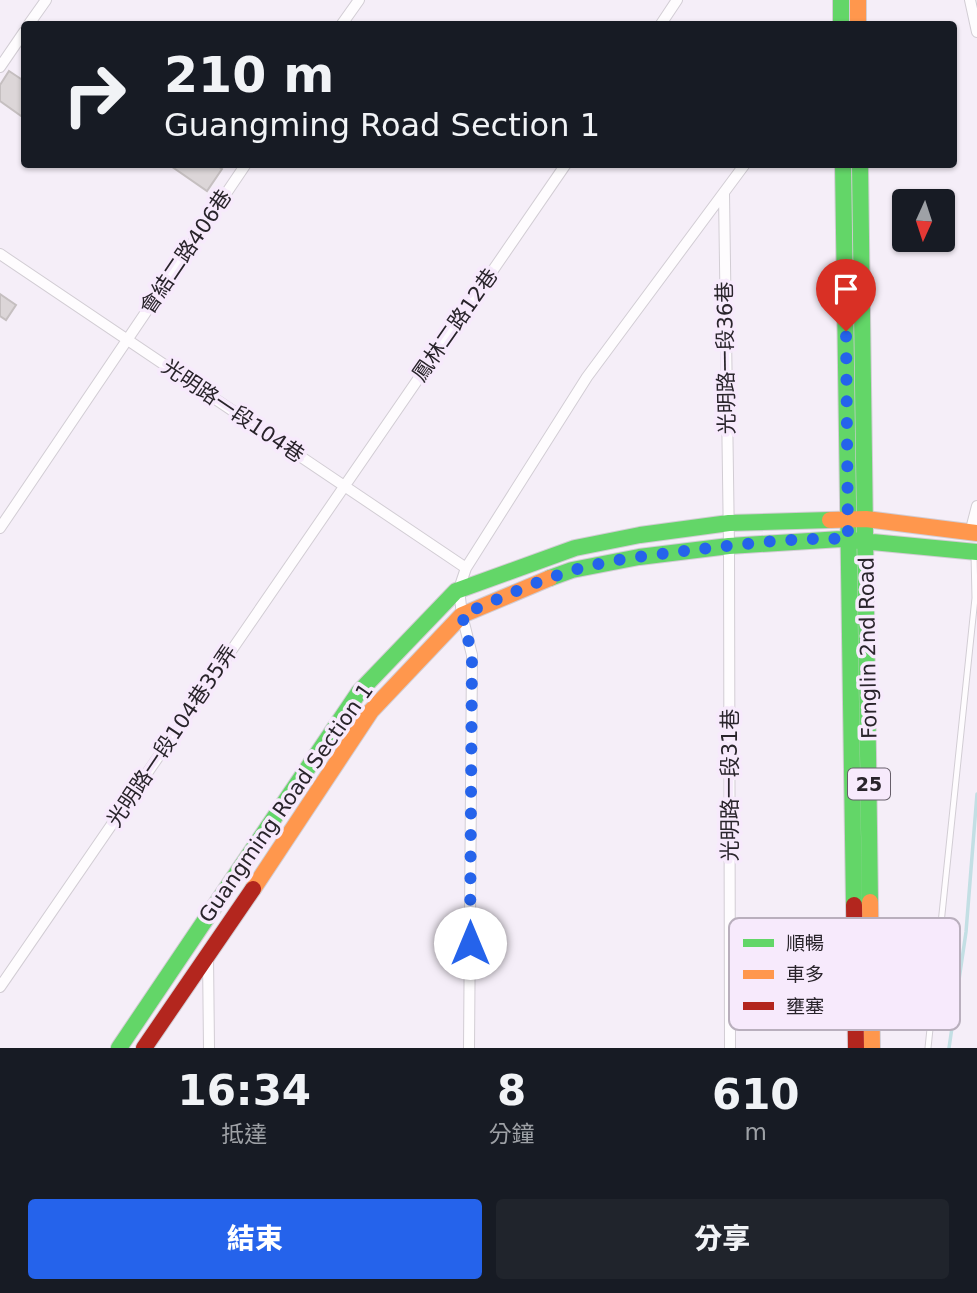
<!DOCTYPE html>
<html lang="zh-TW">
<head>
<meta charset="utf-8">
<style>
	body { margin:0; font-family:"DejaVu Sans","Noto Sans TC",sans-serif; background:#20242c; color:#f1f3f6; height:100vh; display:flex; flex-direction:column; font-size:26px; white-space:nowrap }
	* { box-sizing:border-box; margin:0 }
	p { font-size:23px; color:#9ea1a6 }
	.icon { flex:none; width:38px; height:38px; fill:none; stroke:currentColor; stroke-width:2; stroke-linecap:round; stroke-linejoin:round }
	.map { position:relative; height:1048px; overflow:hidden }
	.sheet { display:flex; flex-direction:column; background:#171b24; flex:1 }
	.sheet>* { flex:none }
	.banner { position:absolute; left:21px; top:21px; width:936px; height:147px; border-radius:7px; box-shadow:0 2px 5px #0004; background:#171b24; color:#f1f3f6; overflow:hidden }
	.needle { width:46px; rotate:183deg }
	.buttons { position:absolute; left:892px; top:189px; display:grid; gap:14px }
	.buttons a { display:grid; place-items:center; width:63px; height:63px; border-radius:7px; background:#171b24; box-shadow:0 2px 5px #0004; font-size:35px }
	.pin { position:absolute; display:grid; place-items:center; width:60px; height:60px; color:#fff; margin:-72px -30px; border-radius:50% 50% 50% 0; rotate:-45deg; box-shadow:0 0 7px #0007 }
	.pin .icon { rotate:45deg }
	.me { position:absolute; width:77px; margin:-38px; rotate:0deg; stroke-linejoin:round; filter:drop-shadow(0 0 5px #0008) }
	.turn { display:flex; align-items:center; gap:24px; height:147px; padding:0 28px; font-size:32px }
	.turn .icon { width:91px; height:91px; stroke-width:2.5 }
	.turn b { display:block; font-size:49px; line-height:60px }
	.eta { display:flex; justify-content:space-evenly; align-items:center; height:119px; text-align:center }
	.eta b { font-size:42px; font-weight:800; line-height:49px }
	.cta { display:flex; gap:14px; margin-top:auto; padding:14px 28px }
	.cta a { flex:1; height:80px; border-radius:7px; background:#2563eb; color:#fff; font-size:28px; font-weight:800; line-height:80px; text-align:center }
	.cta a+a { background:#20242c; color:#f1f3f6 }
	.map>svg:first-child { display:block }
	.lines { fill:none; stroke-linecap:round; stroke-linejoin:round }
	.stream { stroke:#c3dfe4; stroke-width:3.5 }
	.building { fill:#dcd6d8; stroke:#c5bfc0; stroke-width:2 }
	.lane-casing { stroke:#d2cdd4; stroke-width:7 }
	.street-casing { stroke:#d2cdd4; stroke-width:12 }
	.fast-casing { stroke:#d2cdd4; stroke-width:18 }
	.slow-casing { stroke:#d2cdd4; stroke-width:18 }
	.jam-casing { stroke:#d2cdd4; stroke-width:18 }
	.lane { stroke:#fefcfe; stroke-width:5 }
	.street { stroke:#fefcfe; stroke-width:10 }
	.fast { stroke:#63d668; stroke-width:16 }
	.slow { stroke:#ff974d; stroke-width:16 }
	.jam { stroke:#b3261e; stroke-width:16 }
	.route { stroke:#2563eb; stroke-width:12; stroke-dasharray:0 21.6 }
	.labels { text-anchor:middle; stroke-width:7; stroke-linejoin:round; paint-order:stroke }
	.shield { fill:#f7eafc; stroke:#675f6a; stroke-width:2 }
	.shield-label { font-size:19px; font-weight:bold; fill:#29242b }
	.street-label { font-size:21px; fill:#29242b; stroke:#f7eafc }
	.key { fill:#f7eafc; stroke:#b9afbd; stroke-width:2 }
	.key-label { font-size:19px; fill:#29242b }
</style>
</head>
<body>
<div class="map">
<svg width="977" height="1048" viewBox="0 0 977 1048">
	<rect width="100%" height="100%" fill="#f5eef8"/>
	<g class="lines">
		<!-- stream -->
		<path class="stream" d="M949,1048L966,932L977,794"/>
	</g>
	<!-- building -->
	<path class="building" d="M9,71L24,81V118L0,101V85Z
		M168,164H215L222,169L207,191Z
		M0,294L16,305L6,320L0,316Z"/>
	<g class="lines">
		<!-- lane casing -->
		<g class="lane-casing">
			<path id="lane" d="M928,1048L975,598L974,554"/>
		</g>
		<!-- street casing -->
		<g class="street-casing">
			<path id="street" d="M970,0L977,32
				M29,24L46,0
				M342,24L359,0
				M661,24L677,0
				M0,67L24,32
				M724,193L729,546L730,1048
				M0,254L466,568
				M0,528L246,164
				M970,533L977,506
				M208,956L209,1048
				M0,987L566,164
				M469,1048L472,655L462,615L459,589L466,568L587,377L745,164"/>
		</g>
		<!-- fast casing -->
		<g class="fast-casing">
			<path id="fast" d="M841,0V24
				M843,164L854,905
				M860,164L870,902
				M550,578L572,570L639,557L729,546L841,539L977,552
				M119,1048L359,692L456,591L575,548L640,535L729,523L830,520"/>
		</g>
		<!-- slow casing -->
		<g class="slow-casing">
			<path id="slow" d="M858,0V24
				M830,520L866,519L977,533
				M253,889L371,711L462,615L550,578
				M870,902L872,1048"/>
		</g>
		<!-- jam casing -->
		<g class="jam-casing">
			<path id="jam" d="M854,905L856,1048
				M144,1048L253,889"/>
		</g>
		<!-- lane -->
		<use href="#lane" class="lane"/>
		<!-- street -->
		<use href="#street" class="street"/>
		<!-- fast -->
		<use href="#fast" class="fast"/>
		<!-- slow -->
		<use href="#slow" class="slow"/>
		<!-- jam -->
		<use href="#jam" class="jam"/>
	</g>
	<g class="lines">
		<!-- route -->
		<path class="route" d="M470,943L472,655L462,615C498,599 534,582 571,571C610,559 653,555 693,550C744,544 797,537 848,539L846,331"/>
	</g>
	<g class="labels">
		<!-- shield labels -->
		<rect class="shield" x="848" y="768.5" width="42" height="31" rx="5"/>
		<g class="shield-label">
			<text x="869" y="791">25</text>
		</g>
		<!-- street labels -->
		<g class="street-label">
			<text transform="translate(186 252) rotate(-56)" y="7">會結二路406巷</text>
			<text transform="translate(455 325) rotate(-55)" y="7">鳳林二路12巷</text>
			<text transform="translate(726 358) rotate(-91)" y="7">光明路一段36巷</text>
			<text transform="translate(233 411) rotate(34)" y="7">光明路一段104巷</text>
			<text transform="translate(868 648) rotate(-91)" y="7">Fonglin 2nd Road</text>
			<text transform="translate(172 736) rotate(-56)" y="7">光明路一段104巷35弄</text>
			<text transform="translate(730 785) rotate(-90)" y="7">光明路一段31巷</text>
			<text transform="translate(286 803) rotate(-55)" y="7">Guangming Road Section 1</text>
		</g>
	</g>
	<!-- legend -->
	<rect x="729" y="918" width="231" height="112" rx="10" class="key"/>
	<rect x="743" y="939" width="31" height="8" fill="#63d668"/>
	<rect x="743" y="970" width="31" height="9" fill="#ff974d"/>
	<rect x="743" y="1002" width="31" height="8" fill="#b3261e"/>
	<g class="key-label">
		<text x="786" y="950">順暢</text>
		<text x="786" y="981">車多</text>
		<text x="786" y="1013">壅塞</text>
	</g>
</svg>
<div class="buttons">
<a><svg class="needle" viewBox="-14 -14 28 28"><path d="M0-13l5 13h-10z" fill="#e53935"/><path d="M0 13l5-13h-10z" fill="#9ea1a6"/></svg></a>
</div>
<div class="pin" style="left:846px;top:331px;background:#d93025"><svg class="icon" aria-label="arrive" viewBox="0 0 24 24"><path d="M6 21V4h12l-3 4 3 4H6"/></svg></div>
<svg class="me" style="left:470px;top:943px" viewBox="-20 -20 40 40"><circle r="19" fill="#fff"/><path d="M0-13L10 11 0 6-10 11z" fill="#2563eb"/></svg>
<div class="banner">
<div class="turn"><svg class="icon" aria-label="right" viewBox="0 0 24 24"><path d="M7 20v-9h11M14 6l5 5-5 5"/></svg><div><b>210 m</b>Guangming Road Section 1</div></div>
</div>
</div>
<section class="sheet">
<div class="eta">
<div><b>16:34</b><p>抵達</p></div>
<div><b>8</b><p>分鐘</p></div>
<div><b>610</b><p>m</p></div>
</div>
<div class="cta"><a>結束</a><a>分享</a></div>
</section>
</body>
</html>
